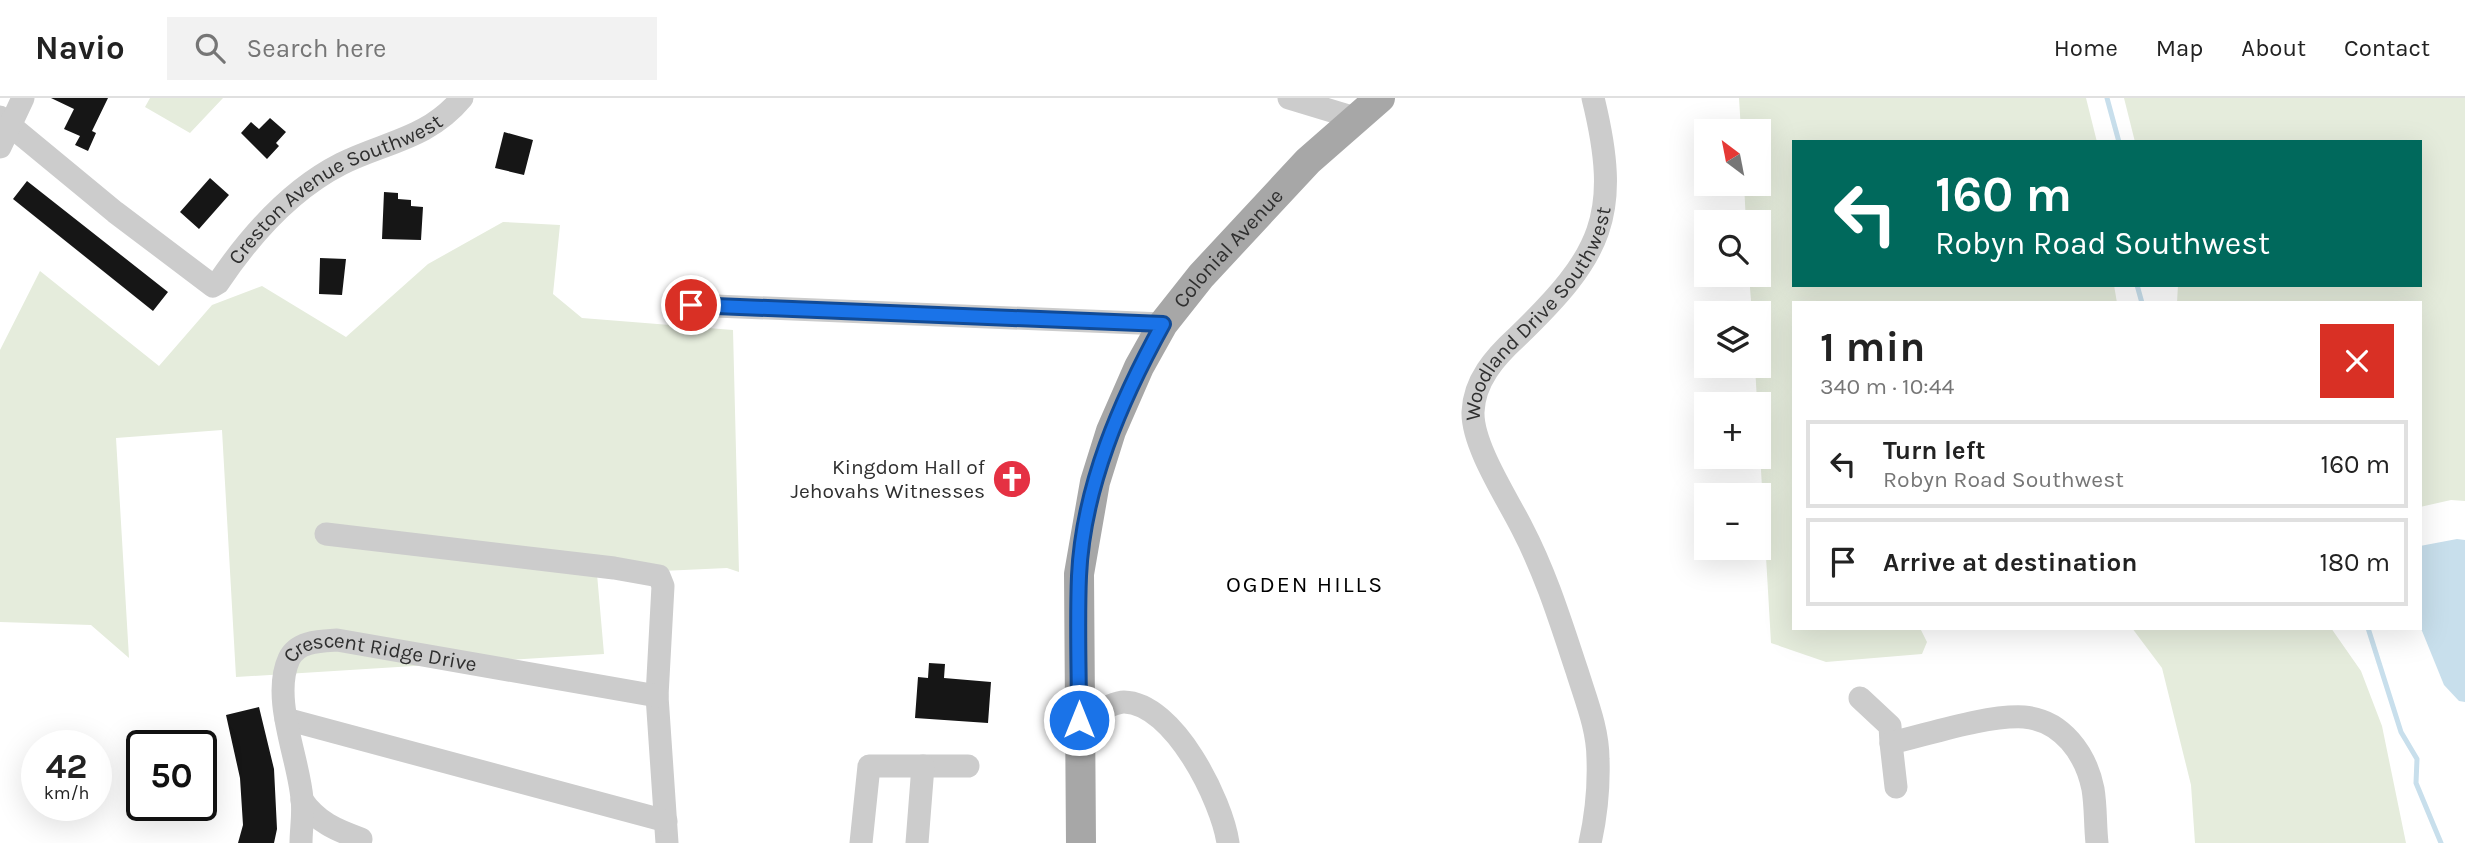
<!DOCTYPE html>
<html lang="en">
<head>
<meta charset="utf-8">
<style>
	body { margin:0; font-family:Karla,sans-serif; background:#f2f2f2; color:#222; height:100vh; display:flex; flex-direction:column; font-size:26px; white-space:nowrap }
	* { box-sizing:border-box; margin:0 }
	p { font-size:23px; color:#767676 }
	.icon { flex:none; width:38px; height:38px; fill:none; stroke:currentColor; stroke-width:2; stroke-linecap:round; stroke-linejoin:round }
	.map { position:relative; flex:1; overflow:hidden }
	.side { position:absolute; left:1792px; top:203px; width:630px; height:329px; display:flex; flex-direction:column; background:#fff; border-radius:0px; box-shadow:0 7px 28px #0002 }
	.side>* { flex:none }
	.top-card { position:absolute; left:1792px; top:42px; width:630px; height:147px; border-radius:0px; box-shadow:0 7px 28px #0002; background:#00695c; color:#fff; overflow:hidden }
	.needle { width:46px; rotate:328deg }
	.fabs { position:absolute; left:1694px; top:21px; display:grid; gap:14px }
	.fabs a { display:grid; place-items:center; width:77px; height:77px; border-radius:0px; background:#fff; box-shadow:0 7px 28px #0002; font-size:35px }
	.speed { position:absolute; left:21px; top:632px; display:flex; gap:14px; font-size:35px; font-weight:700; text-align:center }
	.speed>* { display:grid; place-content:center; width:91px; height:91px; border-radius:50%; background:#fff; box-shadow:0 7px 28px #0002; line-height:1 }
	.speed small { font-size:18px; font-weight:400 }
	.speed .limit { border:4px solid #111; border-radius:10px; background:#fff; color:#111 }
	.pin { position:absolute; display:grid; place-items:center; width:60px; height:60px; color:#fff; margin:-30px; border:4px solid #fff; border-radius:50%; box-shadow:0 2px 7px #0007 }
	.me { position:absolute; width:77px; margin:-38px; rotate:0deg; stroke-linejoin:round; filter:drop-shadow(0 0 5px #0008) }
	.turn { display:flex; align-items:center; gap:24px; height:147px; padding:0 28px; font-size:32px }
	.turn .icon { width:91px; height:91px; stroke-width:2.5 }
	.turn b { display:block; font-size:49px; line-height:60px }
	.round { display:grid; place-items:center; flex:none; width:74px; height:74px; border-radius:0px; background:#f2f2f2 }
	.summary { display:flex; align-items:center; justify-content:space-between; height:119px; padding:0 28px }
	h1 { font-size:42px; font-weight:700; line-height:52px }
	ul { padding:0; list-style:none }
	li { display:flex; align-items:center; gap:21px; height:88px; margin:0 14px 10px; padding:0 14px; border:4px solid #e0e0e0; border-radius:0px }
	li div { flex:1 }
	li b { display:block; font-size:26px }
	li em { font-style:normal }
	header { display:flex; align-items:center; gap:42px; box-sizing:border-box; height:98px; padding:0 35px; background:#fff; border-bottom:2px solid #e0e0e0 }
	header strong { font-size:33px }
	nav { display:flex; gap:38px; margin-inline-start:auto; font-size:24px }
	.search { width:490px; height:63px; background:#f2f2f2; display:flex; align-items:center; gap:18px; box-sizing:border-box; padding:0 24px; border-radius:0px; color:#767676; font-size:26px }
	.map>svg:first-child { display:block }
	.green { fill:#e5ecdc }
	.water { fill:#c8dfec }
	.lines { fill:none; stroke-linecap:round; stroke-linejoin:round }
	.stream { stroke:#c8dfec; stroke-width:5 }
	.building { fill:#161616 }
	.minor { stroke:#ccc; stroke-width:23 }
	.major { stroke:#a7a7a7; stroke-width:30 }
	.route-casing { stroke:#114b97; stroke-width:18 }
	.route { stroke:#1a73e8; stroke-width:12 }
	.labels { text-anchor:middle; stroke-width:7; stroke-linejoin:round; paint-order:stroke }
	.street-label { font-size:21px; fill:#2f2f2f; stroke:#fff }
	.poi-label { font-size:21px; fill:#2f2f2f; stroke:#fff; text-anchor:end }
	.neighbourhood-label { font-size:23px; letter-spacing:2px; fill:#000; stroke:#fff }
</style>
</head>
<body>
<header>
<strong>Navio</strong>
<div class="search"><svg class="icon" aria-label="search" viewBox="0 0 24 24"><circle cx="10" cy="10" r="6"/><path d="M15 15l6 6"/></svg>Search here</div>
<nav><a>Home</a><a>Map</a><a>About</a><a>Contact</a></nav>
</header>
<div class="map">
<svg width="2465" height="745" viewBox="0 0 2465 745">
	<rect width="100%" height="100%" fill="#fff"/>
	<!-- green -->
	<path class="green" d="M150,0H223L190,35L145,9Z
		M1739,0H2086L2097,44H1794V187H2114L2117,205H1794V530H1920L1927,544L1922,556L1826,564L1771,545L1755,268H1759V215H1752L1749,177H1759V124H1746L1744,86H1759V33H1741Z
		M2124,0H2465V403L2451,402L2420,409V205H2177L2178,187H2420V44H2135Z
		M503,124L560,127L553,196L582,220L733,232L739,474L727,470L597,476L604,556L236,579L222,332L116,340L129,560L91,527L0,524V252L40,173L159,268L212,207L262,188L346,239L428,166Z
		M2132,530H2331L2361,573L2382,628L2406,745H2195L2191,687L2162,570Z"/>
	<!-- water -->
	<path class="water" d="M2457,441L2465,442V604L2459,603L2444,587L2420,528V448Z"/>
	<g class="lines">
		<!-- stream -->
		<path class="stream" d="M2107,0L2119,44
			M2137,187L2142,205
			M2368,530L2401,634L2417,661L2416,685L2441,745"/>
	</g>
	<!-- building -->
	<path class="building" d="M51,0H108L92,33L96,35L88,53L75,47L80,38L64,31L74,11Z
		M270,20L286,34L276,45L279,48L267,61L241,35L251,24L259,31Z
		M504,34L533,42L524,77L495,70Z
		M210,80L229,97L199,131L180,114Z
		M27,83L168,194L153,213L13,101Z
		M384,94L398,95V101L411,102V108L423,109L421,142L382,141Z
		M320,160L346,161L342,197L319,196Z
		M929,565L945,566L944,580L991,584L988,625L915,620L918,579L928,580Z
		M259,609L274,671L277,731L274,745H238L243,727L240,680L226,617Z"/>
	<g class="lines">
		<!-- minor -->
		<g class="minor">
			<path d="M1289,0L1355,20"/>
			<path id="s1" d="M0,19L115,114L213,188L218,185C249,139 290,92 341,66C385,44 428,41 462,0"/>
			<path d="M0,49L23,0"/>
			<path d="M691,207L1163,226"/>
			<path d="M326,436L614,470L659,478L663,488L657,598L667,745"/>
			<path d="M1860,600L1890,628L1891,645"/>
			<path d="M286,621L666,723"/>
			<path d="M1079,622C1089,618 1114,604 1124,604C1174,605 1222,703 1228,745"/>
			<path d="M923,668H968"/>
			<path d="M1896,689L1891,645C1930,636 1985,617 2024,619C2062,622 2086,656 2093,691C2096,709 2095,727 2097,745"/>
			<path d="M302,702C317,724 336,732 361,741"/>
			<path id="s2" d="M301,745C301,731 304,715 302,701C299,661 271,600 289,561C297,543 321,543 337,542L657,598"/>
			<path d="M861,745L869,668H923L917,745"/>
			<path id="s3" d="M1590,745C1596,718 1599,689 1598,661C1598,631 1586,602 1577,573C1561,525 1546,476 1522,430C1507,400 1472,347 1473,314C1474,283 1495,259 1517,239C1602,157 1622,118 1593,0"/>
		</g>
		<!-- major -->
		<path class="major" id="s4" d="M1081,745L1079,476L1095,384L1111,333L1139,269L1163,226L1201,178L1308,63L1380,0"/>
	</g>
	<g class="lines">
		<!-- route casing -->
		<g class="route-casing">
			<path id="route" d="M691,207L1163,226C1121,302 1083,389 1079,478C1077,526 1079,574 1079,622"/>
		</g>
		<!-- route -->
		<use href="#route" class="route"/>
	</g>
	<!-- icons -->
	<defs>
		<g id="church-disc" transform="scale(2.0125)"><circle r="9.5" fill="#e53143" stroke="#fff"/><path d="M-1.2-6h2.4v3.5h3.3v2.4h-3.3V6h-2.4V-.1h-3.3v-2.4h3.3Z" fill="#fff"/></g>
	</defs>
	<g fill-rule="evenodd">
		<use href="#church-disc" x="1012" y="381"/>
	</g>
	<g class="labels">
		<!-- street labels -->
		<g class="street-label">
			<text dy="7" stroke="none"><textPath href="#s1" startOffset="432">Creston Avenue Southwest</textPath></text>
			<text dy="7" stroke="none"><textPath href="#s4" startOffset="635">Colonial Avenue</textPath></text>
			<text dy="7" stroke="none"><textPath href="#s3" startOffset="576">Woodland Drive Southwest</textPath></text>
			<text dy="7" stroke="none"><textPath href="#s2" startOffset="284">Crescent Ridge Drive</textPath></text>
		</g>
		<!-- poi labels -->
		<g class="poi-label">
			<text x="985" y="376">Kingdom Hall of<tspan x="985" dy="24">Jehovahs Witnesses</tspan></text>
		</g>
		<!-- neighbourhood labels -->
		<g class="neighbourhood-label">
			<text x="1305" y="494">OGDEN HILLS</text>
		</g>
	</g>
</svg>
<div class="fabs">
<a><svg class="needle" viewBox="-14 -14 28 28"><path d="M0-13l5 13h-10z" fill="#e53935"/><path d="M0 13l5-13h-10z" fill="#767676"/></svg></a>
<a><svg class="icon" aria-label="search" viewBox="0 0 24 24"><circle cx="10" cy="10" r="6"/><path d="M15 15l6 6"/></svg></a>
<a><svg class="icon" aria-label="layers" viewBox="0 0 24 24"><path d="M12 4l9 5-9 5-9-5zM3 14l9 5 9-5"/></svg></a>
<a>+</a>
<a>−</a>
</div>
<div class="speed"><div>42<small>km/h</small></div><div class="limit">50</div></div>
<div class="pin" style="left:691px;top:207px;background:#d93025"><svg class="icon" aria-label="arrive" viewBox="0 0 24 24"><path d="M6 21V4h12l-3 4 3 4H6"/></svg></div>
<svg class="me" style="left:1079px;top:622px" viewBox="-20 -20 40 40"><circle r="17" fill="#1a73e8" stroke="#fff" stroke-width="3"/><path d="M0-11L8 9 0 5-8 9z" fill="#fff"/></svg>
<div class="top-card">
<div class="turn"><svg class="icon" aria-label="left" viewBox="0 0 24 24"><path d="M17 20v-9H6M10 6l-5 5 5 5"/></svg><div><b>160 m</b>Robyn Road Southwest</div></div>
</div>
<section class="side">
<div class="summary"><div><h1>1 min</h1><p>340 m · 10:44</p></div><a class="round" style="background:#d93025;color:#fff"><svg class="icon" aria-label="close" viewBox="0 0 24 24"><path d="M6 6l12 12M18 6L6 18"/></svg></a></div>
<ul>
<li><svg class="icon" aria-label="left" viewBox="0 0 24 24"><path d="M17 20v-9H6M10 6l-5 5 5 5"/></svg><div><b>Turn left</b><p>Robyn Road Southwest</p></div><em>160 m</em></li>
<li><svg class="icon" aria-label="arrive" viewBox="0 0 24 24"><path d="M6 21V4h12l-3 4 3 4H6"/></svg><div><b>Arrive at destination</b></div><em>180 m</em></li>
</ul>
</section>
</div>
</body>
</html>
